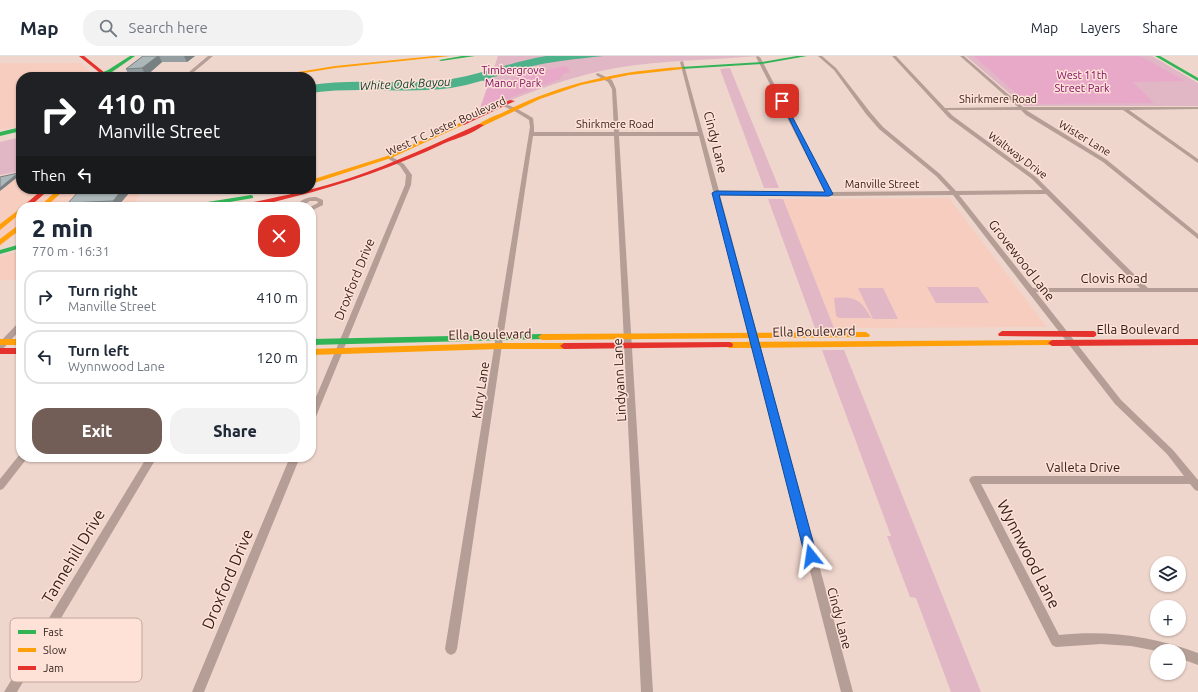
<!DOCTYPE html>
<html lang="en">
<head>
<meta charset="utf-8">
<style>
	body { margin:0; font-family:Ubuntu,sans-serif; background:#f2f2f3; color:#1f2937; height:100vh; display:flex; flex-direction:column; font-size:15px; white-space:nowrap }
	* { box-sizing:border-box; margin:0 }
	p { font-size:13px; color:#747a83 }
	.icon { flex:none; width:22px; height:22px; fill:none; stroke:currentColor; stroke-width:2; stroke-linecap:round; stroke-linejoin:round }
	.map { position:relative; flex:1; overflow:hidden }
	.drawer { position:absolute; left:16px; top:146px; width:300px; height:260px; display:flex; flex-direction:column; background:#fff; border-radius:16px; box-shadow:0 1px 3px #0004 }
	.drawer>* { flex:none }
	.hud { position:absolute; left:16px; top:16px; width:300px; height:122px; border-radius:16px; box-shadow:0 1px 3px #0004; background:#202124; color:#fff; overflow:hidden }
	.fabs { position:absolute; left:1150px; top:500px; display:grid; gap:8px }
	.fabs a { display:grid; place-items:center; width:36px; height:36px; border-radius:50%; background:#fff; box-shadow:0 1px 3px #0004; font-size:20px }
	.pin { position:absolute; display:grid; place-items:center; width:34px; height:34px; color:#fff; margin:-17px; border-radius:8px; box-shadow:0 2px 6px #0006 }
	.me { position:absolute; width:44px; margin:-22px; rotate:345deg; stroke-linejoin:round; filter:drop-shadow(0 0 3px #0008) }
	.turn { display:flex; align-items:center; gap:14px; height:84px; padding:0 16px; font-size:18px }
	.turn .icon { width:52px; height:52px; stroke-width:2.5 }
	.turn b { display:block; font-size:28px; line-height:34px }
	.then { display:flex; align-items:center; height:38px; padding:0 16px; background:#0003; gap:8px; font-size:15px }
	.round { display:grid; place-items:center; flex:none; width:42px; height:42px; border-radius:16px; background:#f2f2f3 }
	.summary { display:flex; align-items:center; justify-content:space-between; height:68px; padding:0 16px }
	h1 { font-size:24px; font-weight:800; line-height:30px }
	.primary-button { display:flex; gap:8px; margin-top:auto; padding:8px 16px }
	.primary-button a { flex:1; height:46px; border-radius:16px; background:#725e57; color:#fff; font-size:16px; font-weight:800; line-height:46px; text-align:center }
	.primary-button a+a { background:#f2f2f3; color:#1f2937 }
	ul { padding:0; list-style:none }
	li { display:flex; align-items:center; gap:12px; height:54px; margin:0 8px 6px; padding:0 8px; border:2px solid #e0e1e3; border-radius:16px }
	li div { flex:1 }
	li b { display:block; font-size:15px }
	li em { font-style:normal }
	header { display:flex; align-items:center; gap:24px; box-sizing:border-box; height:56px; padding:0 20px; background:#fff; border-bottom:1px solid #e0e1e3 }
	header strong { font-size:19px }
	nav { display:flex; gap:22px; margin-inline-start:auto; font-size:14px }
	.search { width:280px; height:36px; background:#f2f2f3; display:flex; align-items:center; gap:10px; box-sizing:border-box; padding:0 14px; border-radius:16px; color:#747a83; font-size:15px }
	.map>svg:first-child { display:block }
	.built { fill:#f6cdbe }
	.green { fill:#e1b6c5 }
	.forest { fill:#e8a9c8 }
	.water { fill:#4db18a }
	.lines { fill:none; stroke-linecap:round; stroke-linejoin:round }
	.stream { stroke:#4db18a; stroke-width:1.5 }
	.street { fill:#b59e96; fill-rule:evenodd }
	.fast { fill:#30b455; fill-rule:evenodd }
	.slow { fill:#ff9f0a; fill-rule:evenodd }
	.jam { fill:#e5322d; fill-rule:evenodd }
	.wall { fill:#949da0 }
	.shaded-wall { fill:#788082 }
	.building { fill:#acb7ba; stroke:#788082 }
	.route { fill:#1a73e8; stroke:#114b97 }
	.labels { text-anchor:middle; stroke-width:3; stroke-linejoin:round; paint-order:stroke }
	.far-park-label { font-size:11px; fill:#7f0963; stroke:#fee1d7 }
	.far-street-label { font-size:11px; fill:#2e1d17; stroke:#fee1d7 }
	.far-water-label { font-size:12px; font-style:italic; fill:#063d28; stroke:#fee1d7 }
	.street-label { font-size:13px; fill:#2e1d17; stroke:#fee1d7 }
	.near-street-label { font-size:16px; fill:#2e1d17; stroke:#fee1d7 }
	.key { fill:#fee1d7; stroke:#c0a69d; stroke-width:1 }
	.key-label { font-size:11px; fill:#2e1d17 }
</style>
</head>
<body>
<header>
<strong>Map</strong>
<div class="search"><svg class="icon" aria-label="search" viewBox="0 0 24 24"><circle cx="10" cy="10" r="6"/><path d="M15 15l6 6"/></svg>Search here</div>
<nav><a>Map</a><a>Layers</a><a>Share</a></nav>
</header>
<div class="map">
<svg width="1198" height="636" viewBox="0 0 1198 636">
	<rect width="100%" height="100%" fill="#efd6cd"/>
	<!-- built -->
	<path class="built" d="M0,7H81L95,21H21V70L0,74Z
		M21,116V133H44L42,135L65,133H141L134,151H21V178L14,179L0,191V120Z
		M949,142L1047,271L834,272L783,143Z
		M21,195V220L17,224H0V200Z"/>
	<!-- green -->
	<path class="green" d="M498,0H759C712,4 664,4 616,12C568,21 523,38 478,58Z
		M966,0H1152L1198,27V50H1024Z
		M730,12L779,132H764L720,13Z
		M21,81V115L0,119V86Z
		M768,143H783L834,272H815Z
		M927,231H978L989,247H936Z
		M858,232H883L898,263H873Z
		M834,242C854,240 862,244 871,262H839L836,260Z
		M822,294H844L981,636H951L916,542L910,541L887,480H891Z"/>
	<!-- forest -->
	<path class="forest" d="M974,0H1140L1185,25L1133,26L1154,47L1028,48Z
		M566,10L570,16L563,18L560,23L514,40L478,58L487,33L528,17Z"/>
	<!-- water -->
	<path class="water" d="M546,0H603C577,3 551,5 525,12C500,18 477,28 451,32C405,38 357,30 311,37V29C353,22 397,29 439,25C475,21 510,6 546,0Z"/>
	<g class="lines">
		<!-- stream -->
		<path class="stream" d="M482,23L494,30"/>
		<!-- street -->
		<path class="street" d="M208,0H213L188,21H183Z
			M757,0L760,1L831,136L950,135L936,120L879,73L866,58L834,14L818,0H822L836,12L870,56L883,71L940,118L956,135L1043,134L1032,123L949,62L892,0H896L945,52L1018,51L960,0H964L1023,51H1198V53L1129,54L1198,103V107L1123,54H1026L1107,104L1198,178V183L1103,106L1026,59L1021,54H947L953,60L1036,121L1148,232H1198V236H1036L1121,344L1173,394L1198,424V435L1195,434L1190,428H981L1059,579C1109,574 1151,580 1198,597V609L1179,602V595H1157L1131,590L1101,588L1056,591L1052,589L969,424L971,421L974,420H1184L1167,398L1115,348L953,139L829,140L720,139L853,636H841L699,80H619L653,636H641L614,80H533L457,593L455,597L451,599L447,597L445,593L530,71L529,64L516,56L501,49C508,46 526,58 533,62L534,71V76H614L612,33L608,26L596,19V18L598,17L612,24L616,33L619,76H698L680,6L683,5L719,135L825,136L756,1ZM1046,138L1140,232H1033L959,139Z
			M389,99L404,108L412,119L411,129L315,363L314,365L311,366V353L405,129L406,119L400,110L387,102L386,101Z
			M316,141L323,144V149L311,155L310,151L318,147L317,145H310L305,148V151H299V147C303,142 310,141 316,141Z
			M18,267H21V273L3,293L0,294V286Z
			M20,398H21V401H28L3,433L0,434V423Z
			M147,401H157L17,636H4Z
			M290,401H300L204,636H192Z"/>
		<!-- fast -->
		<path class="fast" d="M130,0H135L112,16L103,18L101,17L108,14Z
			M462,0H475L441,5L439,4Z
			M797,0H807L762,8L681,13L679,12L681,11L762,6Z
			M1155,0H1160L1198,22V25Z
			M21,71V75L0,80V76Z
			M251,139L253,140V142L201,151H186L189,149Z
			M21,188V192L0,198V194Z
			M542,278L546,281L545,283L311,289V283Z"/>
		<!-- slow -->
		<path class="slow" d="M434,0H450L335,12L279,21H267L335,10Z
			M681,11L683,12V13L629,19L581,29L540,43L483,70L478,69C486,62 499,59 508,54C563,27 620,15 681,11Z
			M460,67L465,68L391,102L311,128V124L387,100Z
			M58,133H65L46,151H39Z
			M21,152V157L0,174V168Z
			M21,167V173L0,189V183Z
			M866,276L870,279L869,281L542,284L538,281L542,278Z
			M0,283H21V289H0Z
			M1052,284L1056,287L1055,289L729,292L725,289L729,286Z
			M499,287H564L568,290L564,293H499L311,299V293Z"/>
		<!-- jam -->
		<path class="jam" d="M79,0H84L110,21H105Z
			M510,44L515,45L464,69L459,68Z
			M479,68L484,69C474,77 458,82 445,87C396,110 346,128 293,141C275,146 256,151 237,151L240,149C277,141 314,134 350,122C394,107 437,87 479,68Z
			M43,133H50L29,151H22Z
			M1002,275H1094L1098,278L1094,281L999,280L998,278Z
			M1198,283V289L1052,290L1048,287L1052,284Z
			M729,286L732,287L733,289L732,291L564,293L560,290L564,287Z
			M0,292H21V298H0Z"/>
	</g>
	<!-- wall -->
	<path class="wall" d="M143,0H195L187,6H162L146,20H129L126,13Z
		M130,136L117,151H70L68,147Z"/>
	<!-- shaded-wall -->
	<path class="shaded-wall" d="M158,0H159L162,6L146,20L142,12Z
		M184,0H195L187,6Z
		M18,117L19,120L0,135V132Z
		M123,133H128L130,136L117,151H116L113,145Z"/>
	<!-- building -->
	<path class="building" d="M143,0H158L142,12L126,13Z
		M18,117L0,132V121Z
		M81,133H123L113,145L68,147Z"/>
	<!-- route -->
	<path class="route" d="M780,44L784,45L833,138L829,140L719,139L817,500L815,504L811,505L807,504L805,500L712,137L716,135L825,136Z"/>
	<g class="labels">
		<!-- far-park labels -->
		<g class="far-park-label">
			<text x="513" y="18">Timbergrove<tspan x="513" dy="13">Manor Park</tspan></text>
			<text x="1082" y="23">West 11th<tspan x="1082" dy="13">Street Park</tspan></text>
		</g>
		<!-- far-street labels -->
		<g class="far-street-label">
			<text x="998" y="47">Shirkmere Road</text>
			<text x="615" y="72">Shirkmere Road</text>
			<text transform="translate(446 70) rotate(-24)" y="4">West T C Jester Boulevard</text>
			<text transform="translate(1085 82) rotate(31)" y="4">Wister Lane</text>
			<text transform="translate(1018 99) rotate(37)" y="4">Waltway Drive</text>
			<text x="882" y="132">Manville Street</text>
		</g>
		<!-- far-water labels -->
		<g class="far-water-label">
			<text transform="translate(405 28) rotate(-3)" y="4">White Oak Bayou</text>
		</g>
		<!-- street labels -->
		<g class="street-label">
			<text transform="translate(716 86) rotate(76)" y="5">Cindy Lane</text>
			<text transform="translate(1022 204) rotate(52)" y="5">Grovewood Lane</text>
			<text x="1114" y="227">Clovis Road</text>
			<text transform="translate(354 223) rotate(-68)" y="5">Droxford Drive</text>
			<text x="1138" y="278">Ella Boulevard</text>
			<text transform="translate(814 275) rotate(-1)" y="5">Ella Boulevard</text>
			<text transform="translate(490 278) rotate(-1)" y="5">Ella Boulevard</text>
			<text transform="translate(619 324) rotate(-93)" y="5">Lindyann Lane</text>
			<text transform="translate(480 334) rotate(-81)" y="5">Kury Lane</text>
			<text x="1083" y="416">Valleta Drive</text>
			<text transform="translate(840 562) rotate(75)" y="5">Cindy Lane</text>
		</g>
		<!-- near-street labels -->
		<g class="near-street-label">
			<text transform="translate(1029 498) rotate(63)" y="6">Wynnwood Lane</text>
			<text transform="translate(73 500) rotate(-59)" y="6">Tannehill Drive</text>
			<text transform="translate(227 523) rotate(-67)" y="6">Droxford Drive</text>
		</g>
	</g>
	<!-- legend -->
	<rect x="10" y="562" width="132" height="64" rx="6" class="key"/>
	<rect x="18" y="574" width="18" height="4" fill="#30b455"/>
	<rect x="18" y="592" width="18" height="4" fill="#ff9f0a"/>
	<rect x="18" y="610" width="18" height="4" fill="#e5322d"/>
	<g class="key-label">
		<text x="43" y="580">Fast</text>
		<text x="43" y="598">Slow</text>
		<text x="43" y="616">Jam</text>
	</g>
</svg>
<div class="fabs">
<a><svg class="icon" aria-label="layers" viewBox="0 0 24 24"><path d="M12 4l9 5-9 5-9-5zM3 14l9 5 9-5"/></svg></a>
<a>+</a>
<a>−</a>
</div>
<div class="pin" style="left:782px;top:45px;background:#d93025"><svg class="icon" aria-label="arrive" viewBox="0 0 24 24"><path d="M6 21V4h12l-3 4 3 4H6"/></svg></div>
<svg class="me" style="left:811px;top:500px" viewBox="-20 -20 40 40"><path d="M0-17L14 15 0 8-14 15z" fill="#1a73e8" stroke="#fff" stroke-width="4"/></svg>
<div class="hud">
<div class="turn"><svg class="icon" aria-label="right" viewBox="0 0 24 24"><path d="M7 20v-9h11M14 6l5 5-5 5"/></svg><div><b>410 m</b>Manville Street</div></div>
<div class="then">Then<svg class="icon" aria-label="left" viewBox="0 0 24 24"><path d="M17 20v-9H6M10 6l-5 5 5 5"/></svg></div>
</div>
<section class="drawer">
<div class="summary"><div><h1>2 min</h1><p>770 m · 16:31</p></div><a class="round" style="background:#d93025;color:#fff"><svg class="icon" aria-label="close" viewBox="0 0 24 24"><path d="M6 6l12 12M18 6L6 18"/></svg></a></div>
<ul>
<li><svg class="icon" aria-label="right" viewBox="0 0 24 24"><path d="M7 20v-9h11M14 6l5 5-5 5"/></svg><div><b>Turn right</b><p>Manville Street</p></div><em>410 m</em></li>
<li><svg class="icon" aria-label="left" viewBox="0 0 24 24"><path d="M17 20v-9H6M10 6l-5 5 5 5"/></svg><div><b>Turn left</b><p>Wynnwood Lane</p></div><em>120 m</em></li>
</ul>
<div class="primary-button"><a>Exit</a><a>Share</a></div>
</section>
</div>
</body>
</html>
